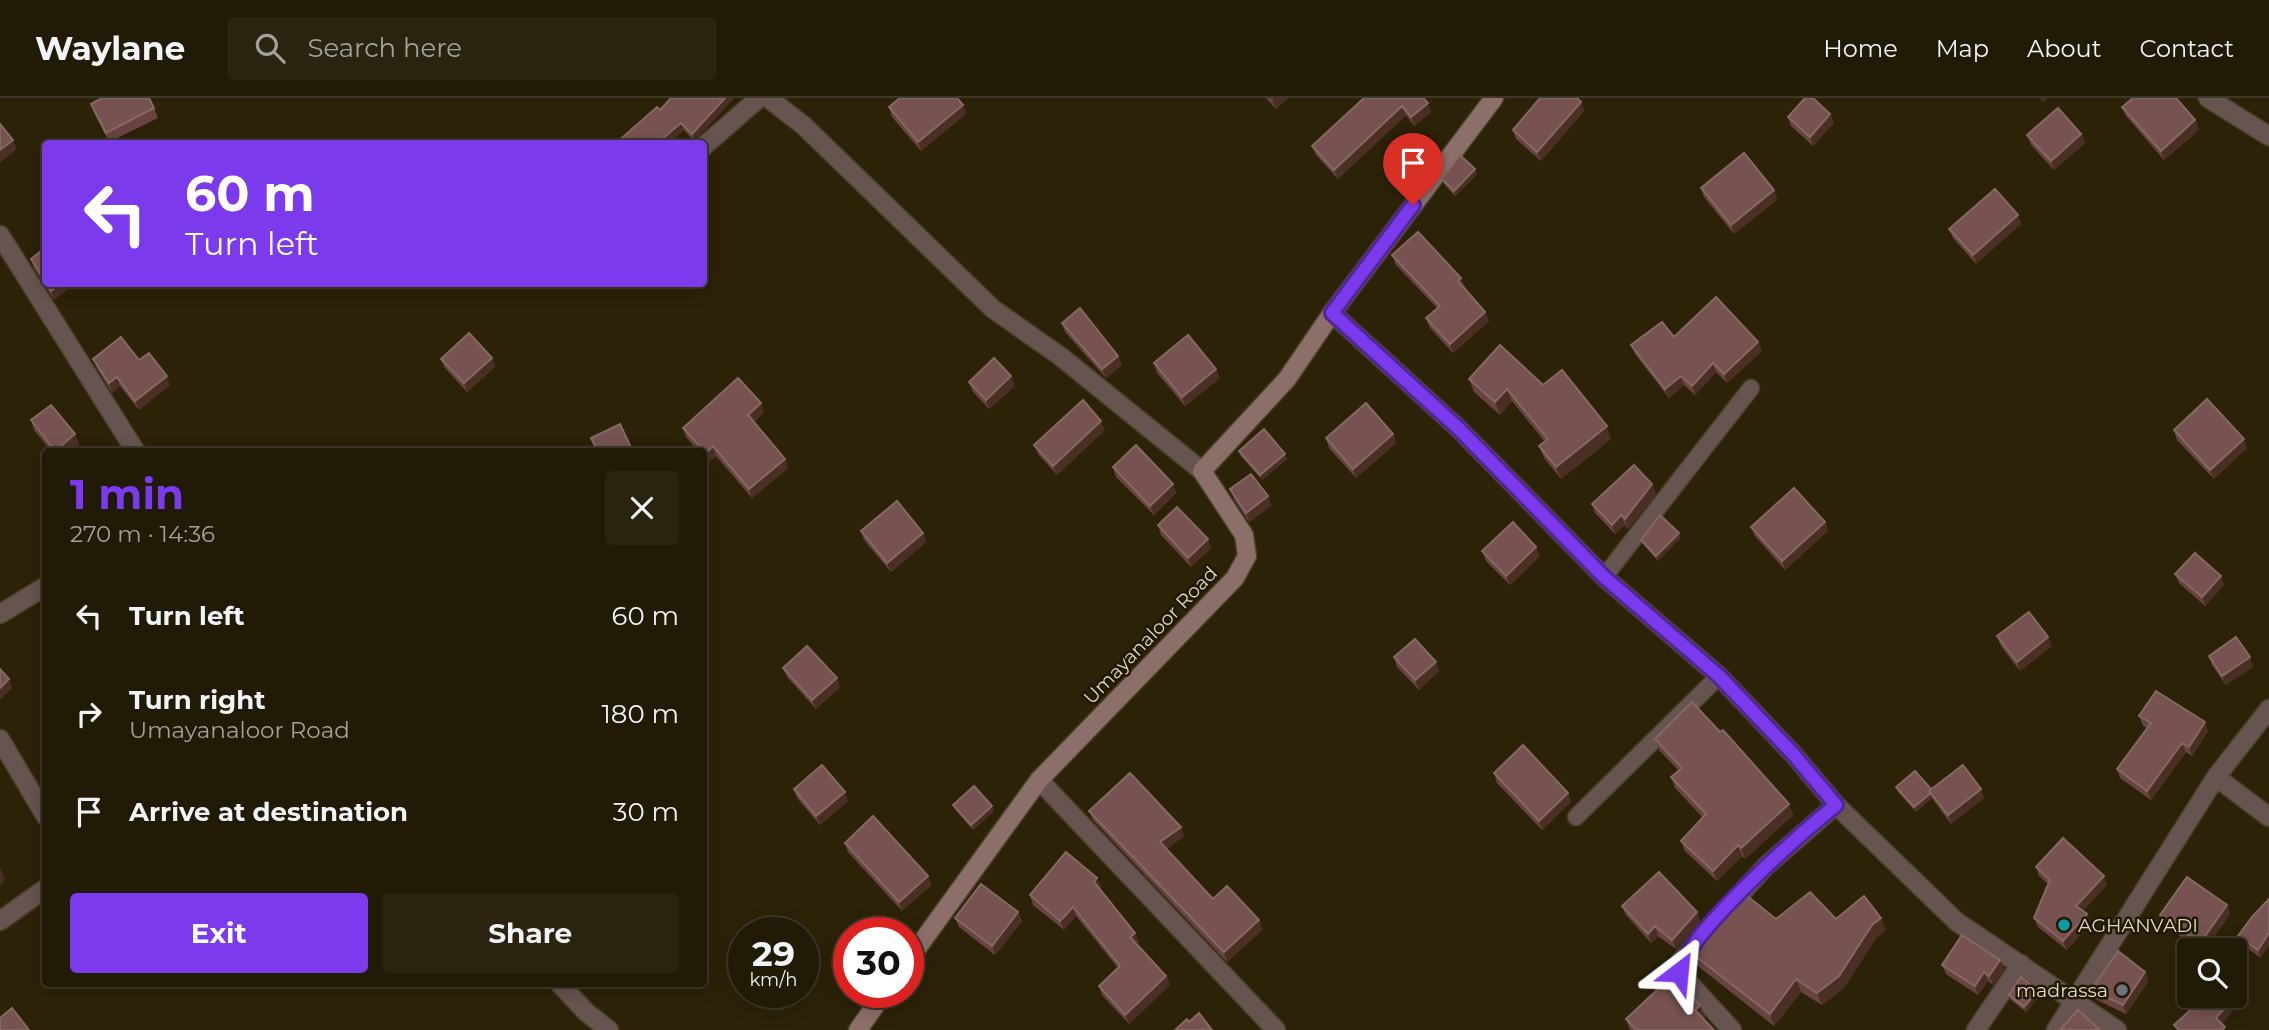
<!DOCTYPE html>
<html lang="en">
<head>
<meta charset="utf-8">
<style>
	body { margin:0; font-family:Montserrat,sans-serif; background:#292310; color:#f1f3f6; height:100vh; display:flex; flex-direction:column; font-size:26px; white-space:nowrap }
	* { box-sizing:border-box; margin:0 }
	p { font-size:23px; color:#a2a19b }
	.icon { flex:none; width:38px; height:38px; fill:none; stroke:currentColor; stroke-width:2; stroke-linecap:round; stroke-linejoin:round }
	.map { position:relative; flex:1; overflow:hidden }
	.panel { position:absolute; left:42px; top:350px; width:665px; height:539px; display:flex; flex-direction:column; background:#211a06; border-radius:7px; box-shadow:0 4px 18px #0003,0 0 0 2px #3e3828 }
	.panel>* { flex:none }
	.guide { position:absolute; left:42px; top:42px; width:665px; height:147px; border-radius:7px; box-shadow:0 4px 18px #0003,0 0 0 2px #3e3828; background:#7c3aed; color:#fff; overflow:hidden }
	.tools { position:absolute; left:2177px; top:840px; display:grid; gap:14px }
	.tools a { display:grid; place-items:center; width:70px; height:70px; border-radius:7px; background:#211a06; box-shadow:0 4px 18px #0003,0 0 0 2px #3e3828; font-size:35px }
	.speed { position:absolute; left:728px; top:819px; display:flex; gap:14px; font-size:35px; font-weight:700; text-align:center }
	.speed>* { display:grid; place-content:center; width:91px; height:91px; border-radius:50%; background:#211a06; box-shadow:0 4px 18px #0003,0 0 0 2px #3e3828; line-height:1 }
	.speed small { font-size:18px; font-weight:400 }
	.speed .limit { border:10px solid #d22; background:#fff; color:#111 }
	.pin { position:absolute; display:grid; place-items:center; width:60px; height:60px; color:#fff; margin:-72px -30px; border-radius:50% 50% 50% 0; rotate:-45deg; box-shadow:0 0 7px #0007 }
	.pin .icon { rotate:45deg }
	.me { position:absolute; width:77px; margin:-38px; rotate:29deg; stroke-linejoin:round; filter:drop-shadow(0 0 5px #0008) }
	.turn { display:flex; align-items:center; gap:24px; height:147px; padding:0 28px; font-size:32px }
	.turn .icon { width:91px; height:91px; stroke-width:2.5 }
	.turn b { display:block; font-size:49px; line-height:60px }
	.round { display:grid; place-items:center; flex:none; width:74px; height:74px; border-radius:7px; background:#292310 }
	.overview { display:flex; align-items:center; justify-content:space-between; height:119px; padding:0 28px }
	h1 { font-size:42px; font-weight:700; line-height:52px; color:#7c3aed }
	.cta { display:flex; gap:14px; margin-top:auto; padding:14px 28px }
	.cta a { flex:1; height:80px; border-radius:7px; background:#7c3aed; color:#fff; font-size:28px; font-weight:700; line-height:80px; text-align:center }
	.cta a+a { background:#292310; color:#f1f3f6 }
	ul { padding:0; list-style:none }
	li { display:flex; align-items:center; gap:21px; height:98px; padding:0 28px }
	li div { flex:1 }
	li b { display:block; font-size:26px }
	li em { font-style:normal }
	header { display:flex; align-items:center; gap:42px; box-sizing:border-box; height:98px; padding:0 35px; background:#211a06; border-bottom:2px solid #3e3828 }
	header strong { font-size:33px }
	nav { display:flex; gap:38px; margin-inline-start:auto; font-size:24px }
	.search { width:490px; height:63px; background:#292310; display:flex; align-items:center; gap:18px; box-sizing:border-box; padding:0 24px; border-radius:7px; color:#a2a19b; font-size:26px }
	.map>svg:first-child { display:block }
	.lines { fill:none; stroke-linecap:round; stroke-linejoin:round }
	.service-casing { stroke:#493f27; stroke-width:19 }
	.minor-casing { stroke:#493f27; stroke-width:21 }
	.secondary-casing { stroke:#493f27; stroke-width:21 }
	.service { stroke:#675451; stroke-width:16 }
	.minor { stroke:#675451; stroke-width:18 }
	.secondary { stroke:#8d6f69; stroke-width:18 }
	.wall { fill:#694341 }
	.shaded-wall { fill:#4b2f24 }
	.building { fill:#765350; stroke:#866863; stroke-width:2 }
	.route-casing { stroke:#51269a; stroke-width:18 }
	.route { stroke:#7c3aed; stroke-width:12 }
	.culture-dot { fill:#0f9aa8; stroke:#221901; stroke-width:2.5 }
	.worship-dot { fill:#6b7280; stroke:#221901; stroke-width:2.5 }
	.labels { text-anchor:middle; stroke-width:5; stroke-linejoin:round; paint-order:stroke }
	.street-label { font-size:19px; fill:#dfd9ca; stroke:#221901 }
	.poi-label { font-size:19px; fill:#dfd9ca; stroke:#221901; text-anchor:start }
</style>
</head>
<body>
<header>
<strong>Waylane</strong>
<div class="search"><svg class="icon" aria-label="search" viewBox="0 0 24 24"><circle cx="10" cy="10" r="6"/><path d="M15 15l6 6"/></svg>Search here</div>
<nav><a>Home</a><a>Map</a><a>About</a><a>Contact</a></nav>
</header>
<div class="map">
<svg width="2269" height="932" viewBox="0 0 2269 932">
	<rect width="100%" height="100%" fill="#2c2208"/>
	<g class="lines">
		<!-- service casing -->
		<g class="service-casing">
			<path id="service" d="M1604,479L1751,290
				M1576,719L1719,578"/>
		</g>
		<!-- minor casing -->
		<g class="minor-casing">
			<path id="minor" d="M768,0L803,27L993,211L1060,258L1202,373
				M2208,0L2269,38
				M704,48L759,0
				M0,137L136,354
				M1332,215L1458,330L1604,479L1719,578L1794,657L1836,707L1957,824L2117,932
				M0,516L46,488
				M0,641L46,719
				M2216,679L2269,719
				M1039,682L1276,932
				M0,823L46,790
				M560,886L586,914L609,932
				M1732,932L1679,874L1682,861L1766,768L1836,707
				M1976,932L2021,866
				M2056,932L2216,679L2269,611"/>
		</g>
		<!-- secondary casing -->
		<g class="secondary-casing">
			<path id="secondary" d="M908,863L1039,682L1235,480L1247,458L1244,437L1202,373L1287,281L1332,215L1494,0
				M858,932L885,894"/>
		</g>
		<!-- service -->
		<use href="#service" class="service"/>
		<!-- minor -->
		<use href="#minor" class="minor"/>
		<!-- secondary -->
		<use href="#secondary" class="secondary"/>
	</g>
	<!-- wall -->
	<path class="wall" d="M671,0H734L694,43L684,32L667,46H615L660,12Z
		M1266,0H1288L1276,11Z
		M1364,0L1426,3L1431,14L1414,28L1406,17L1338,81L1316,57L1312,48Z
		M1581,4L1584,13L1541,63L1516,41L1513,32Z
		M91,6L154,10L158,20L109,44L94,15Z
		M963,7L966,16L921,53L892,19L889,9Z
		M2122,9L2195,22L2199,32L2164,62L2126,18Z
		M1830,16L1834,25L1813,48L1791,28L1788,19Z
		M2081,36L2085,45L2054,72L2031,47L2027,37Z
		M1477,76L1455,98L1444,86L1442,81Z
		M1701,90L1774,92L1777,102L1734,136L1704,99Z
		M2018,117L2021,126L1976,166L1953,140L1949,131Z
		M46,149V186H74L54,202L34,170L31,161Z
		M1392,157L1461,180L1465,189L1464,190L1485,214L1489,223L1453,255L1430,230L1426,220L1437,210L1396,167Z
		M1062,225L1118,258L1122,267L1106,280L1065,234Z
		M1674,239L1758,244L1762,253L1727,285L1716,274L1695,297L1684,287L1669,300L1635,256L1631,247Z
		M492,260L495,269L467,294L445,270L441,261Z
		M93,261L139,262L170,287L139,312L120,288L112,295L97,270Z
		M1154,265L1220,280L1185,308L1157,275Z
		M1469,281L1543,287L1611,341L1561,381L1544,360L1539,348L1545,344L1512,303L1500,317L1474,294Z
		M969,284L1015,288L989,311L973,294Z
		M764,314L754,324L785,361L788,370L752,400L716,358L709,364L704,358V354H699L686,339L683,330Z
		M31,322L75,336L79,346L69,354H52L34,332Z
		M1105,332L1057,377L1038,356L1034,347Z
		M2174,332L2247,350L2214,381L2177,342Z
		M1393,336L1396,345L1356,380L1329,350L1326,340Z
		M1239,353L1287,361L1262,382L1241,358Z
		M1113,369L1173,386L1176,395L1154,417L1116,379Z
		M1652,386L1656,396L1628,431L1625,427L1615,436L1595,415L1592,406Z
		M1230,391L1268,398L1271,408L1249,424L1234,401Z
		M1825,424L1828,433L1785,472L1755,438L1751,429Z
		M1158,427L1211,450L1191,469L1161,437Z
		M861,433L923,435L926,444L891,474L864,442Z
		M1679,435L1680,440L1658,463L1643,446L1641,442Z
		M1536,449L1540,458L1510,487L1486,463L1482,453Z
		M2175,476L2224,487L2205,508L2179,485Z
		M1997,538L2052,548L2020,573L2001,548Z
		M2209,558L2253,569L2226,587L2212,567Z
		M1394,559L1439,573L1419,592L1397,569Z
		M783,570L840,589L816,611L787,579Z
		M2139,618L2208,633L2192,658L2186,654L2151,702L2120,680L2117,671L2147,630L2143,628Z
		M1720,634L1789,706L1793,717L1745,761L1742,758L1717,783L1685,753L1681,743L1703,720L1675,690L1671,679L1679,673L1659,652L1655,641Z
		M1494,675L1568,695L1571,704L1542,732L1497,685Z
		M1896,689L1931,691L1984,700L1951,726L1932,700L1916,714L1898,694Z
		M794,691L848,703L820,727L797,700Z
		M953,707L994,713L973,732L955,711Z
		M1089,713L1184,738L1167,751L1213,801L1259,822L1262,832L1227,864L1093,722Z
		M845,745L928,778L931,787L902,813L848,754Z
		M2036,769L2107,787L2083,813L2090,825L2067,852L2038,829L2034,820L2048,786L2039,778Z
		M1101,789L1099,791L1139,844L1136,846L1166,878L1170,887L1129,926L1102,897L1099,888L1118,870L1076,818L1064,832L1033,807L1030,797Z
		M2269,801L2261,860L2241,846L2238,838Z
		M2227,807L2230,816L2205,852H2201L2164,827L2160,817Z
		M1622,808L1697,814L1700,824L1676,851L1658,838L1651,845L1626,817Z
		M1018,814L1022,823L995,857L959,829L955,820Z
		M1776,821H1836L1886,832L1876,840L1844,890L1822,907L1801,894L1774,928L1694,865L1689,853Z
		M2000,862L2004,871L1993,887L1988,883L1978,897L1946,876L1942,867Z
		M2145,874L2148,884L2126,916L2095,901L2091,892Z
		M2009,897H2040L2026,914L2011,902Z
		M1700,907L1705,919L1703,920L1714,932H1630L1626,921Z"/>
	<!-- shaded-wall -->
	<path class="shaded-wall" d="M725,0H734L694,43L692,36Z
		M1274,0H1288L1276,11L1272,2Z
		M2040,0H2048L2042,5Z
		M1581,4L1584,13L1541,63L1537,54Z
		M1428,5L1431,14L1414,28L1411,19Z
		M963,7L966,16L921,53L918,44Z
		M1402,8L1406,17L1338,81L1334,72Z
		M1830,16L1834,25L1813,48L1810,39Z
		M2195,22L2199,32L2164,62L2161,53Z
		M681,25L684,32L667,46H656Z
		M2081,36L2085,45L2054,72L2051,63Z
		M13,42L17,51L0,65V52Z
		M1475,71L1477,76L1455,98L1454,93Z
		M1774,92L1777,102L1734,136L1731,127Z
		M2018,117L2021,126L1976,166L1973,157Z
		M1461,180L1465,189L1461,192L1458,183Z
		M59,186H74L54,202L51,193Z
		M1485,214L1489,223L1453,255L1450,246Z
		M1758,244L1762,253L1727,285L1724,276Z
		M1118,258L1122,267L1106,280L1102,271Z
		M492,260L495,269L467,294L464,285Z
		M1713,265L1716,274L1695,297L1692,288Z
		M1216,271L1220,280L1185,308L1182,299Z
		M167,278L170,287L139,312L135,303Z
		M1011,278L1015,288L989,311L986,302Z
		M1681,278L1684,287L1669,300L1665,291Z
		M117,279L120,288L112,295L109,285Z
		M1507,291L1512,303L1500,317L1495,304Z
		M761,305L764,314L751,326L748,317Z
		M1101,323L1105,332L1057,377L1053,368Z
		M1607,328L1611,341L1561,381L1556,369Z
		M75,336L79,346L69,354H56L55,353Z
		M1393,336L1396,345L1356,380L1353,371Z
		M2244,341L2247,350L2214,381L2210,372Z
		M713,348L716,358L709,364L706,355Z
		M1285,356L1287,361L1262,382L1260,377Z
		M785,361L788,370L752,400L749,391Z
		M1173,386L1176,395L1154,417L1150,408Z
		M1652,386L1656,396L1628,431L1625,421Z
		M1268,398L1271,408L1249,424L1246,415Z
		M1621,417L1625,427L1615,436L1612,427Z
		M1825,424L1828,433L1785,472L1782,463Z
		M923,435L926,444L891,474L887,465Z
		M1679,435L1680,440L1658,463L1656,458Z
		M1208,441L1211,450L1191,469L1188,460Z
		M1536,449L1540,458L1510,487L1506,478Z
		M2221,478L2224,487L2205,508L2202,499Z
		M2048,539L2052,548L2020,573L2017,564Z
		M2250,559L2253,569L2226,587L2222,578Z
		M1436,564L1439,573L1419,592L1415,582Z
		M837,580L840,589L816,611L812,602Z
		M9,581L12,590L0,602V590Z
		M2205,624L2208,633L2192,658L2189,649Z
		M2182,645L2186,654L2151,702L2147,693Z
		M1981,691L1984,700L1951,726L1948,717Z
		M845,694L848,703L820,727L816,718Z
		M1568,695L1571,704L1542,732L1539,723Z
		M1930,695L1932,700L1916,714L1914,709Z
		M1789,706L1793,717L1745,761L1741,750Z
		M992,708L994,713L973,732L971,727Z
		M1181,729L1184,738L1163,754L1160,744Z
		M1738,747L1742,758L1717,783L1713,773Z
		M0,769L5,782L0,787Z
		M928,778L931,787L902,813L899,804Z
		M2104,778L2107,787L2079,817L2076,808Z
		M1097,780L1101,789L1097,793L1094,784Z
		M2227,807L2230,816L2205,852H2203L2200,845Z
		M1073,809L1076,818L1064,832L1060,823Z
		M1018,814L1022,823L995,857L992,848Z
		M1697,814L1700,824L1676,851L1672,842Z
		M2087,816L2090,825L2067,852L2063,843Z
		M1881,820L1886,832L1876,840L1844,890L1822,907L1817,895L1872,827Z
		M1259,822L1262,832L1227,864L1224,854Z
		M1655,828L1658,838L1651,845L1648,836Z
		M1135,835L1139,844L1133,849L1130,839Z
		M2269,835V848L2261,860L2258,852Z
		M2000,862L2004,871L1993,887L1989,878Z
		M1984,874L1988,883L1978,897L1975,888Z
		M2145,874L2148,884L2126,916L2123,907Z
		M1166,878L1170,887L1129,926L1125,917Z
		M1796,881L1801,894L1774,928L1770,916Z
		M2038,892L2040,897L2026,914L2024,909Z
		M2231,903L2234,912L2219,929L2216,920Z
		M1700,907L1705,919L1700,924L1695,912Z"/>
	<!-- building -->
	<path class="building" d="M102,0H149L154,10L106,35L91,6Z
		M671,0H725L692,36L681,25L656,46H615L657,9L660,12Z
		M900,0H957L963,7L918,44L889,9Z
		M1364,0H1423L1428,5L1411,19L1402,8L1334,72L1312,48Z
		M1540,0H1577L1581,4L1537,54L1513,32Z
		M1805,0H1813L1830,16L1810,39L1788,19Z
		M2133,0H2176L2195,22L2161,53L2122,9Z
		M2058,10L2081,36L2051,63L2027,37Z
		M0,26L13,42L0,52Z
		M1744,55L1774,92L1731,127L1701,90Z
		M1460,57L1475,71L1454,93L1442,81Z
		M1995,91L2018,117L1973,157L1949,131Z
		M1418,134L1461,180L1458,183L1485,214L1450,246L1426,220L1440,208L1392,157Z
		M46,149V184L31,161Z
		M46,186H59L51,193Z
		M1716,199L1758,244L1724,276L1713,265L1692,288L1681,278L1665,291L1631,247L1662,224L1674,239Z
		M1080,210L1118,258L1102,271L1062,225Z
		M469,235L492,260L464,285L441,261Z
		M1188,237L1216,271L1182,299L1154,265Z
		M121,239L139,262L149,255L167,278L135,303L117,279L109,285L93,261Z
		M1500,247L1543,287L1562,272L1607,328L1556,369L1539,348L1548,341L1507,291L1495,304L1469,281Z
		M994,260L1011,278L986,302L969,284Z
		M738,280L761,305L748,317L785,361L749,391L713,348L706,355L683,330Z
		M2207,301L2244,341L2210,372L2174,332Z
		M1083,302L1101,323L1053,368L1034,347Z
		M1366,305L1393,336L1353,371L1326,340Z
		M51,307L75,336L55,353L31,322Z
		M620,326L633,354H598L591,340Z
		M1264,331L1285,356L1260,377L1239,353Z
		M1136,347L1173,386L1150,408L1113,369Z
		M1634,367L1652,386L1625,421L1621,417L1612,427L1592,406Z
		M1251,376L1268,398L1246,415L1230,391Z
		M1794,390L1825,424L1782,463L1751,429Z
		M897,403L923,435L887,465L861,433Z
		M1177,409L1208,441L1188,460L1158,427Z
		M1660,417L1679,435L1656,458L1641,442Z
		M1513,424L1536,449L1506,478L1482,453Z
		M2195,455L2221,478L2202,499L2175,476Z
		M2029,514L2048,539L2017,564L1997,538Z
		M2236,539L2250,559L2222,578L2209,558Z
		M1415,541L1436,564L1415,582L1394,559Z
		M807,548L837,580L812,602L783,570Z
		M0,571L9,581L0,590Z
		M2156,593L2205,624L2189,649L2182,645L2147,693L2117,671L2151,625L2139,618Z
		M1692,604L1720,634L1723,632L1789,706L1741,750L1738,747L1713,773L1681,743L1706,716L1671,679L1682,670L1655,641Z
		M1523,647L1568,695L1539,723L1494,675Z
		M822,667L845,694L816,718L794,691Z
		M1963,667L1981,691L1948,717L1929,693Z
		M1915,673L1931,691L1929,693L1931,695L1914,709L1896,689Z
		M1130,675L1181,729L1160,744L1213,801L1227,788L1259,822L1224,854L1089,713Z
		M974,688L992,708L971,727L953,707Z
		M873,718L928,778L899,804L845,745Z
		M2063,740L2104,778L2076,808L2087,816L2063,843L2034,820L2050,782L2036,769Z
		M1066,754L1097,780L1094,784L1135,835L1130,839L1166,878L1125,917L1099,888L1120,868L1073,809L1060,823L1030,797Z
		M1659,774L1697,814L1672,842L1655,828L1648,836L1622,808Z
		M2187,779L2227,807L2200,845L2160,817Z
		M981,786L1018,814L992,848L955,820Z
		M1810,794L1836,821L1864,798L1881,820L1872,827L1839,878L1817,895L1796,881L1770,916L1689,853L1714,825L1747,798L1776,821Z
		M2269,801V835L2258,852L2238,838L2252,819Z
		M1962,837L2000,862L1989,878L1984,874L1975,888L1942,867Z
		M2118,853L2145,874L2123,907L2091,892Z
		M1673,877L1700,907L1695,912L1714,932H1636L1626,921Z
		M2021,879L2038,892L2024,909L2009,897Z
		M2206,898H2225L2231,903L2216,920L2225,929L2222,932H2179L2174,927Z
		M12,910L29,932H0V920Z
		M2078,912L2100,932H2060Z
		M1199,915L1212,932H1175L1187,921L1189,924Z"/>
	<g class="lines">
		<!-- route casing -->
		<g class="route-casing">
			<path id="route" d="M1413,107L1332,215L1458,330L1604,479L1719,578L1794,657L1836,707C1801,735 1688,835 1679,874"/>
		</g>
		<!-- route -->
		<use href="#route" class="route"/>
	</g>
	<!-- markers -->
	<circle class="culture-dot" cx="2064" cy="827" r="7"/>
	<circle class="worship-dot" cx="2122" cy="892" r="7"/>
	<g class="labels">
		<!-- street labels -->
		<g class="street-label">
			<text transform="translate(1150 537) rotate(-46)" y="7">Umayanaloor Road</text>
		</g>
		<!-- poi labels -->
		<g class="poi-label">
			<text x="2078" y="834">AGHANVADI</text>
			<text x="2108" y="899" text-anchor="end">madrassa</text>
		</g>
	</g>
</svg>
<div class="tools">
<a><svg class="icon" aria-label="search" viewBox="0 0 24 24"><circle cx="10" cy="10" r="6"/><path d="M15 15l6 6"/></svg></a>
</div>
<div class="speed"><div>29<small>km/h</small></div><div class="limit">30</div></div>
<div class="pin" style="left:1413px;top:107px;background:#d93025"><svg class="icon" aria-label="arrive" viewBox="0 0 24 24"><path d="M6 21V4h12l-3 4 3 4H6"/></svg></div>
<svg class="me" style="left:1679px;top:874px" viewBox="-20 -20 40 40"><path d="M0-17L14 15 0 8-14 15z" fill="#7c3aed" stroke="#fff" stroke-width="4"/></svg>
<div class="guide">
<div class="turn"><svg class="icon" aria-label="left" viewBox="0 0 24 24"><path d="M17 20v-9H6M10 6l-5 5 5 5"/></svg><div><b>60 m</b>Turn left</div></div>
</div>
<section class="panel">
<div class="overview"><div><h1>1 min</h1><p>270 m · 14:36</p></div><a class="round"><svg class="icon" aria-label="close" viewBox="0 0 24 24"><path d="M6 6l12 12M18 6L6 18"/></svg></a></div>
<ul>
<li><svg class="icon" aria-label="left" viewBox="0 0 24 24"><path d="M17 20v-9H6M10 6l-5 5 5 5"/></svg><div><b>Turn left</b></div><em>60 m</em></li>
<li><svg class="icon" aria-label="right" viewBox="0 0 24 24"><path d="M7 20v-9h11M14 6l5 5-5 5"/></svg><div><b>Turn right</b><p>Umayanaloor Road</p></div><em>180 m</em></li>
<li><svg class="icon" aria-label="arrive" viewBox="0 0 24 24"><path d="M6 21V4h12l-3 4 3 4H6"/></svg><div><b>Arrive at destination</b></div><em>30 m</em></li>
</ul>
<div class="cta"><a>Exit</a><a>Share</a></div>
</section>
</div>
</body>
</html>
